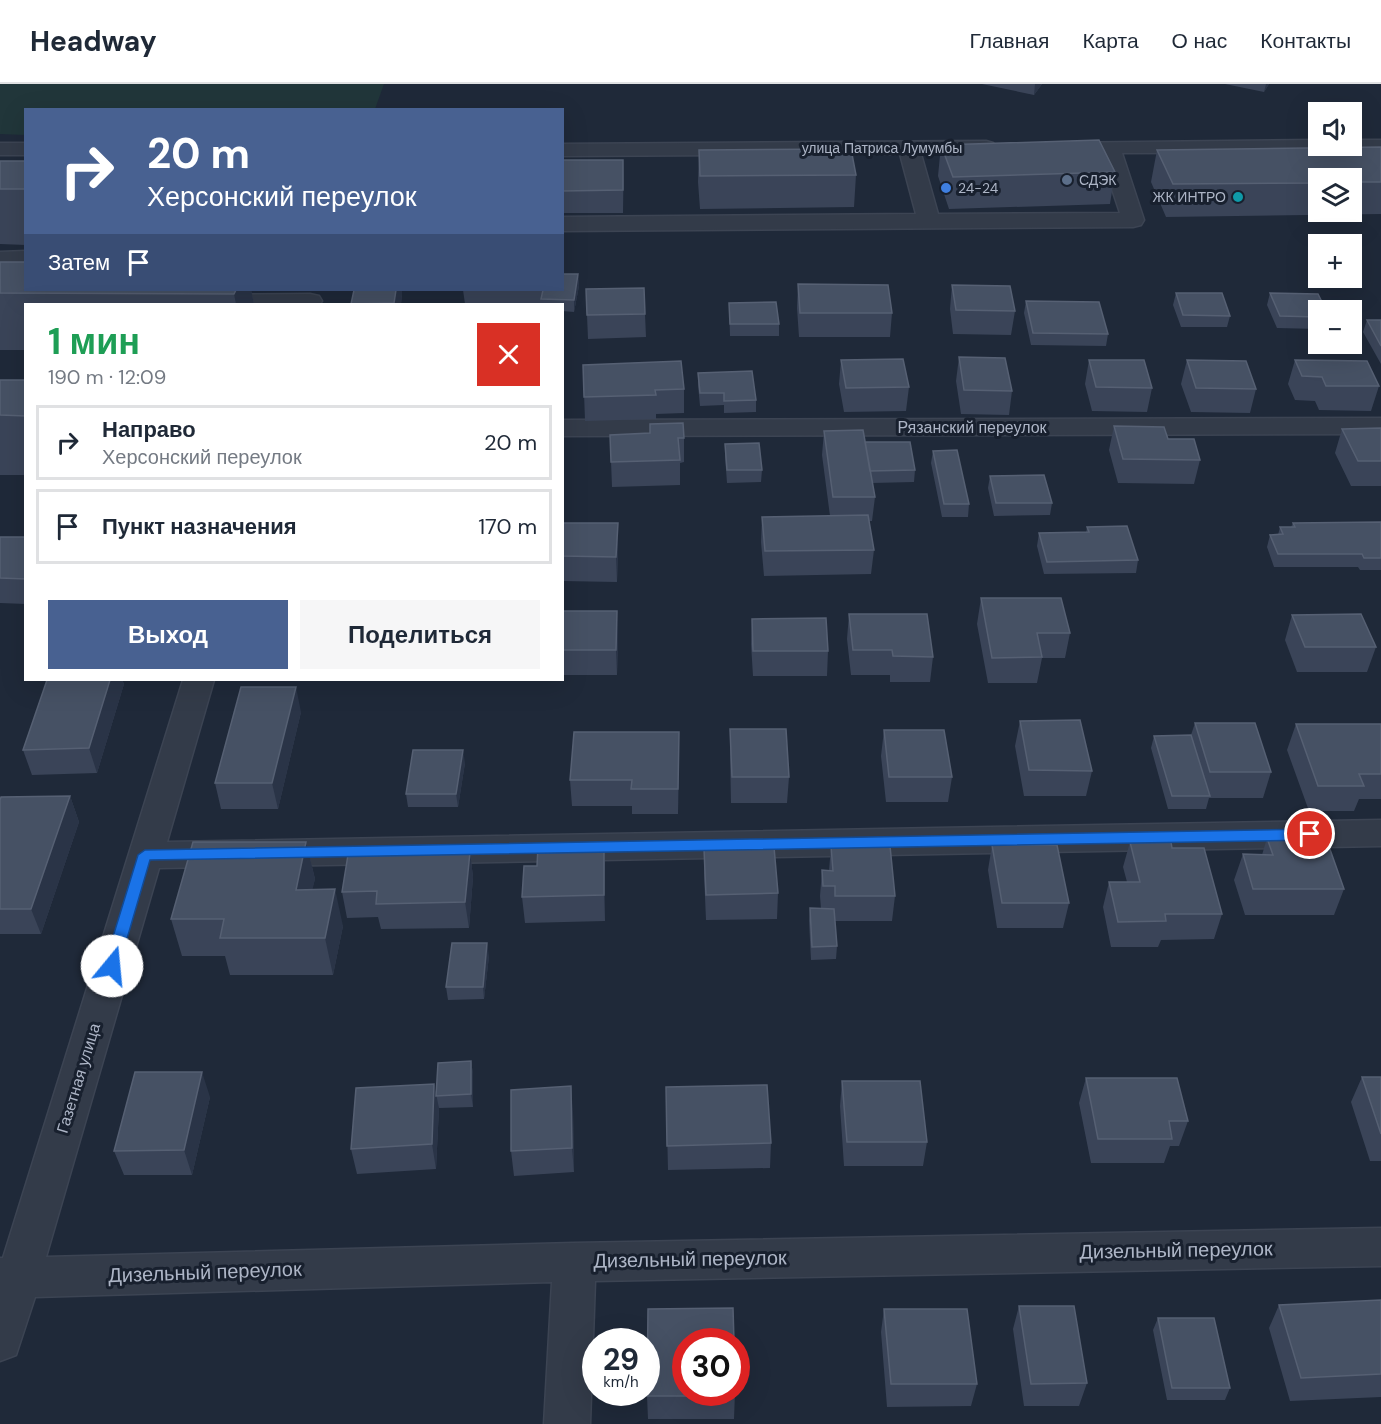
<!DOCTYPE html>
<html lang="ru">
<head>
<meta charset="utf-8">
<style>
	body { margin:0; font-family:"DM Sans",sans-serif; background:#f6f6f7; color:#1f2937; height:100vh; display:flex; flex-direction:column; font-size:22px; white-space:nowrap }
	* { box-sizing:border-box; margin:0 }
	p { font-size:20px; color:#747a83 }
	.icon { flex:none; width:33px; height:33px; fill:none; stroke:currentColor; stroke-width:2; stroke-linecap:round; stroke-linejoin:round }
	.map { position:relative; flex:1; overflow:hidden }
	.panel { position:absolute; left:24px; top:219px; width:540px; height:378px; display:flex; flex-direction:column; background:#fff; border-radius:0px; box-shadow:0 6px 24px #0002 }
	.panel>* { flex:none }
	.guide { position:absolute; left:24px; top:24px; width:540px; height:183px; border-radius:0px; box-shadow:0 6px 24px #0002; background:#486191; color:#fff; overflow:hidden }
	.fabs { position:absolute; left:1308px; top:18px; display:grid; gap:12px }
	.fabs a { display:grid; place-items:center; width:54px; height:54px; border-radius:0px; background:#fff; box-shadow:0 6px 24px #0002; font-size:30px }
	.speed { position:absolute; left:582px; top:1244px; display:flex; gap:12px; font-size:30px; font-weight:700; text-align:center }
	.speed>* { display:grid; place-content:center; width:78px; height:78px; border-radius:50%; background:#fff; box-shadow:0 6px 24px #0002; line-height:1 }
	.speed small { font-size:15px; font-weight:400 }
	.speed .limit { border:9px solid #d22; background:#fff; color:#111 }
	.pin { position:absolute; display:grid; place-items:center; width:51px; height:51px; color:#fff; margin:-26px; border:3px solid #fff; border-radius:50%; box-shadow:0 2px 6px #0007 }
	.me { position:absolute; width:66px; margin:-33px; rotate:17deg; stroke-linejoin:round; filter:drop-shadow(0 0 4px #0008) }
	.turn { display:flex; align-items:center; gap:21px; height:126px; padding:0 24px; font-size:27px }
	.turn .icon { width:78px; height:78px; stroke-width:2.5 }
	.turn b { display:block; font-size:42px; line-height:51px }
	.then { display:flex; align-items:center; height:57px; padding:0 24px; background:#0003; gap:12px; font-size:22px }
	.round { display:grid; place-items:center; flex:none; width:63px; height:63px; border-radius:0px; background:#f6f6f7 }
	.headline { display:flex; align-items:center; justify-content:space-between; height:102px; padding:0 24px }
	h1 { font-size:36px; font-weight:700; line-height:45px; color:#1e9e55 }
	.primary-button { display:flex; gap:12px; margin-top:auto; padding:12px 24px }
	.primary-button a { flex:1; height:69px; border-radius:0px; background:#486191; color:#fff; font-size:24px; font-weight:700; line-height:69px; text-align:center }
	.primary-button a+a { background:#f6f6f7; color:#1f2937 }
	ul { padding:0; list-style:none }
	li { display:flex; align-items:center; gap:18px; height:75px; margin:0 12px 9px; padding:0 12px; border:3px solid #e0e1e3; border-radius:0px }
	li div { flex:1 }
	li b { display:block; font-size:22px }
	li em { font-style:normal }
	header { display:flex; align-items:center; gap:36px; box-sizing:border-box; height:84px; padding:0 30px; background:#fff; border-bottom:2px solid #e0e1e3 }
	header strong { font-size:28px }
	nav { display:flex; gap:33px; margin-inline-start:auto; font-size:21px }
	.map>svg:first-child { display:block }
	.green { fill:#21363a }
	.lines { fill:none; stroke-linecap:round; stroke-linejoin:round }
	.minor-casing { stroke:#3c4453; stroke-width:3 }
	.minor { fill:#333b49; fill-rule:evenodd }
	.wall { fill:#3a4458; fill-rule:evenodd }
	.shaded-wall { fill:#2a3447 }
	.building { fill:#465164; stroke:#566073; stroke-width:1.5 }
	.route { fill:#1a73e8; stroke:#114b97; stroke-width:1.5 }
	.service-dot { fill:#5c6f8a; stroke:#18202e; stroke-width:2 }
	.shop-dot { fill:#3f7fe0; stroke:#18202e; stroke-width:2 }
	.culture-dot { fill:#0f9aa8; stroke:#18202e; stroke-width:2 }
	.labels { text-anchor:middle; stroke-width:6; stroke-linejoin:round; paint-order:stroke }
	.far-street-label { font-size:14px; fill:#adb5c6; stroke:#18202e }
	.far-poi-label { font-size:14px; fill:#adb5c6; stroke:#18202e; text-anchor:start }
	.street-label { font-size:16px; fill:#adb5c6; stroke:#18202e }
	.near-street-label { font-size:20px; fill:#adb5c6; stroke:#18202e }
</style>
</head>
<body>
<header>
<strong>Headway</strong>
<nav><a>Главная</a><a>Карта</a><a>О нас</a><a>Контакты</a></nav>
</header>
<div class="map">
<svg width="1381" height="1340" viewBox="0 0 1381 1340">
	<rect width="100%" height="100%" fill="#1f2939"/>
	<!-- green -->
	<path class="green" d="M0,0H384L375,25L26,26L25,51L0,50Z"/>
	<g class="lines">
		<!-- minor casing -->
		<g class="minor-casing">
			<path id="minor" d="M1318,56V62H1352V56H1381V68L1122,69L1144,136L1141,141L1133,143L562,147V133L916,130L900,70L562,72V60L986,57L993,59L997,63L993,67L921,70L938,130L1120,129L1100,69L1052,67L1048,63L1052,59Z
				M0,59H26V71H0Z
				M26,167V181L0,182V168Z
				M310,210L319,212L322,217L320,220H198L196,218L199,213L208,211Z
				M1381,334V350L562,352V336Z
				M183,596H214L167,758L1381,736V762L159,784L46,1173L574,1159L1381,1144V1182L595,1197L590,1340H544L552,1198L35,1213L16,1271L0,1277V1174H3Z"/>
		</g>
		<!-- minor -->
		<use href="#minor" class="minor"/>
	</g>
	<!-- wall -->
	<path class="wall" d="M982,0H1042L1034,11Z
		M1225,0H1269L1264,8Z
		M941,61L1115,88L1110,120L949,125L938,92Z
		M1381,63V130L1166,133L1151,98L1157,66ZM1318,94H1352V128H1318Z
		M699,66L856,91L854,123L700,125L698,98Z
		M562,76H623V129H562Z
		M0,77H26V161L0,160Z
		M0,178L251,206L254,220H26V266H0Z
		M578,190L579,202L574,228L562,227V220H465L463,206H562Z
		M798,200L892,229L890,253H799L797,224Z
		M952,201L1015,227L1011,251L953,250L950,225Z
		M354,206H402V210L401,220H351Z
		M1176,209L1230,232L1227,243H1181L1173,221Z
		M1270,209L1318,226V245L1277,244L1267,221Z
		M1026,217L1108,250L1106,262L1031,261L1024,229Z
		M729,219L779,240V252H730Z
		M645,230L646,253L588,255L587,231Z
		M1367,236H1381V280L1363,248Z
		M959,273L1012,307L1009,331L961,330L956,297Z
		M841,276L909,303L906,327L844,328L839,300Z
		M1089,276L1152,304L1147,328L1092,327L1085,300Z
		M1187,276L1256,305L1250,329L1191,328L1181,300Z
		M1295,276L1379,302L1371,327L1319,326L1315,317L1295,316L1288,300Z
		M583,281L684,305V329L656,330V335L585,337Z
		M698,289L756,316V328L724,329V321L700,322L698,301Z
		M0,296H26V391H0Z
		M1114,342L1168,355L1200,376L1194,400L1118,399L1109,366Z
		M1381,344V402H1351L1335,369L1342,345Z
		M824,347L865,358L915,386L914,398L872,399L875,413L872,437H869L874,466L871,490L764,492L761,458L762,433L830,432L822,371Z
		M610,351L684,354V378L680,379V401L612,403Z
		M725,360L762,386L761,398L727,399L725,372Z
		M933,367L969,420L968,433H942L931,379Z
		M990,392L1052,419L1050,431L994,432L988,404Z
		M1381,438V486H1360L1358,483H1274L1267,463L1270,451H1278L1280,443H1291L1293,439Z
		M562,439L618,464L617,498L562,497Z
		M1087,443L1138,476L1136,489L1044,490L1037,462L1039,449H1086Z
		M0,453H26V520L0,519Z
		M981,514L1070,549L1065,574H1042L1037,599H988L977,540Z
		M562,527L618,552L617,591H562Z
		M849,530L933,573L930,598H890V591H851L847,555Z
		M1292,531L1376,563L1367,588H1297L1285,556Z
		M752,535L828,567L827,592H753L751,560Z
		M47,596H122L124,600L97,689L32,691L23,666Z
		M301,628L278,725H221L215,699Z
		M1020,637L1092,687L1086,712H1024L1015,662Z
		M1195,639L1271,688L1263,714H1209L1206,725H1168L1151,664L1154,652L1191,651Z
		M1296,640H1381V715H1359L1354,727H1309L1287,666Z
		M730,645L789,693L787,719H731L730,670Z
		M884,646L952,693L948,718H886L881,672Z
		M679,673L678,730H632V722H572L570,696Z
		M465,679L458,723H408L406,710Z
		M70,712L79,738L41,850H0V716Z
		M1267,754L1344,805L1334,831H1245L1234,796L1243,770L1262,771Z
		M306,758L315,795L312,805L343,842L333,891H230L225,872H182L171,835Z
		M1130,758L1172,764L1222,830L1214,855L1161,856L1158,863H1111L1103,823L1109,798H1127L1123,783Z
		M992,761L1069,819L1063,844H997L988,786Z
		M604,762L605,788V837L525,839L522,813L537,782Z
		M831,762L895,812L892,837H835L837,862L836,875L811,876L809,837L810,824L821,825L820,812L822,786L829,787Z
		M704,765L778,809L777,835L706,836L704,790Z
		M470,768L473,793L469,844L381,845L378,833L347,834L342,808Z
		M489,872L484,915L448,916L446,903Z
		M471,977L473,990V1023L439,1024L436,1085L357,1090L351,1065L434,1000L436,1012Z
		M1362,993H1381V1077H1370L1351,1018Z
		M1086,994L1188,1037L1179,1062H1170L1164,1079H1091L1079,1019Z
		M842,997L927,1058L923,1082H844L840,1022Z
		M666,1003L771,1059L770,1084L668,1086Z
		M210,1013L192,1091H124L114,1067Z
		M573,1027L574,1088L514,1092L511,1067Z
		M1381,1216V1313L1290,1317L1269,1244L1279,1221Z
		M1019,1222L1087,1299L1079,1322H1024L1013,1245Z
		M884,1225L977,1300L971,1322L887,1323L881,1248Z
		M1158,1234L1230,1304L1225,1316H1167L1153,1246Z
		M735,1308L734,1335H648L647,1312Z"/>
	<!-- shaded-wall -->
	<path class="shaded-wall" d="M1035,0H1042L1034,11Z
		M1266,0H1269L1264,8Z
		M623,76L624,98L623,129Z
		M578,190L579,202L574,228V216Z
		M236,206H251L254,220H236L234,210Z
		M396,206H402V210L401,220H394Z
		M618,439V464L617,498L616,473Z
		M617,527L618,552L617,591L616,566Z
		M110,596H122L124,600L97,689L89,664Z
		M296,603L301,628L278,725L272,699Z
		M679,648V673L678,730V705Z
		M463,666L465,679L458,723L456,710Z
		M70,712L79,738L41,850L31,825Z
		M306,758L315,795L304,842L296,806Z
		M604,762L605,788V837L604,811Z
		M470,768L473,793L469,844L465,818Z
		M335,805L343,842L333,891L325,854Z
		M487,859L489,872L484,915L483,903Z
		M471,977L473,990V1023L471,1010Z
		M202,988L210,1013L192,1091L184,1066Z
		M434,1000L439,1024L436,1085L432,1060Z
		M571,1002L573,1027L574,1088L572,1064Z"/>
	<!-- building -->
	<path class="building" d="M1099,56L1115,88L953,93L941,61Z
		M1381,63V98H1352V94H1318V99L1173,100L1157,66Z
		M851,65L856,91L700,92L699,66Z
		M562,76H623V106L562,107Z
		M0,77H26V105H0Z
		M0,178H26V206H236L234,210L0,209Z
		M562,190H578L574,216L541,215L543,206H562Z
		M798,200L888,201L892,229H800Z
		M952,201L1010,202L1015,227L956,226Z
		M644,204L645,230L587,231L586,205Z
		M354,206H396L394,219L351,220Z
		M1176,209H1222L1230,232L1183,231Z
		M1270,209L1318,210L1326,226H1318V233L1280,232Z
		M1026,217L1099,218L1108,250L1033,249Z
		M776,218L779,240H730L729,219Z
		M1367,236H1381V262Z
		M959,273L1005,274L1012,307L964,306Z
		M903,275L909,303L846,304L841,276Z
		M1089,276H1144L1152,304L1096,303Z
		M1187,276L1246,277L1256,305L1196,304Z
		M1295,276L1367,277L1379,302H1326L1322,293L1302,292Z
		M681,277L684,305L655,306L656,311L584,313L583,281Z
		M752,287L756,316L724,317V309H700L698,289Z
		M0,296H26V332L0,331Z
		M683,339L684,354H678L680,376L611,378L610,351L650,349V340Z
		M1114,342L1164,343L1168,355H1194L1200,376L1123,375Z
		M1381,344V377H1358L1342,345Z
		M863,346L875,413H833L824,347Z
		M865,358H910L915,386L870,387Z
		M759,359L762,386H727L725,360Z
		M957,366L969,420H944L933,367Z
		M1044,391L1052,419H996L990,392Z
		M868,431L874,466L765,467L762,433Z
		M1381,438V474H1364L1362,470H1278L1270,451L1283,450L1280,443H1295L1293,439Z
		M562,439H618L616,473L562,472Z
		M1127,442L1138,476L1047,478L1039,449L1089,448L1087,443Z
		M0,453H26V495L0,494Z
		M981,514H1061L1070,549H1037L1042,573L992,574Z
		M562,527H617L616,566H562Z
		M849,530H927L933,573L893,572L892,566H853Z
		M1361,530L1376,563H1305L1292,531Z
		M826,534L828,567H753L752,535Z
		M47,596H110L89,664L23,666Z
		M241,603H296L272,699H215Z
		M1080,636L1092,687L1029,686L1020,637Z
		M1195,639H1255L1271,688H1210Z
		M1296,640H1381V690H1359L1364,702H1318Z
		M730,645H786L789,693H732Z
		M884,646H944L952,693H889Z
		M574,648H679L678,705H631L632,696H570Z
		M1191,651L1210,712H1172L1154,652Z
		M413,666H463L456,710H406Z
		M70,712L31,825H0V716L1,713Z
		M1267,754H1326L1344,805H1253L1243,770L1273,771Z
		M193,758H306L296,806L335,805L325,854H220L224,835H171Z
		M1130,758H1171L1172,764H1204L1222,830H1165L1166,837L1118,838L1109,798H1140Z
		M992,761H1057L1069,819H1002Z
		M604,762V811L522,813L524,782H537L538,763Z
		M831,762H890L895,812H835V802H823L822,786L833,787Z
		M774,763L778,809L706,811L704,765Z
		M470,768L465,818L376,820L377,807L342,808L348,771Z
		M810,824L834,825L837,862L812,863Z
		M452,859H487L483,903H446Z
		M471,977V1010L436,1012L438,979Z
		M135,988H202L184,1066L114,1067Z
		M1362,993H1381V1050Z
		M1086,994H1177L1188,1037H1169L1172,1055H1098Z
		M842,997H920L927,1058H847Z
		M434,1000L432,1060L351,1065L356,1004Z
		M767,1001L771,1059L667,1062L666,1003Z
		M571,1002L572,1064L511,1067V1006Z
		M1381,1216V1290L1301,1294L1279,1221Z
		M1019,1222H1074L1087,1299L1031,1300Z
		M733,1224L734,1257H686V1308H735V1312H647L648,1225Z
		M884,1225H967L977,1300H891Z
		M1158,1234H1214L1230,1304H1172Z"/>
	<!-- route -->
	<path class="route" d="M1310,745L1317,750L1310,756L150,776L119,882L117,887H106L104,882L138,771L145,766Z"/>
	<!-- markers -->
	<circle class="service-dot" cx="1067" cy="96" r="6"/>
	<circle class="shop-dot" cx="946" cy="104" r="6"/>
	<circle class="culture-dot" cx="1238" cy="113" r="6"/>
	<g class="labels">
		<!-- far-street labels -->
		<g class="far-street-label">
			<text x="882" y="69">улица Патриса Лумумбы</text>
		</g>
		<!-- far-poi labels -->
		<g class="far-poi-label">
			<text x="1079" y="101">СДЭК</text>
			<text x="958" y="109">24-24</text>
			<text x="1226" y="118" text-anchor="end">ЖК ИНТРО</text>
		</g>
		<!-- street labels -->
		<g class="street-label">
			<text x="972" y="349">Рязанский переулок</text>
			<text transform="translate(78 994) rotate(-73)" y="6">Газетная улица</text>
		</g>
		<!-- near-street labels -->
		<g class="near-street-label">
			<text transform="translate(1176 1166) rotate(-1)" y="7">Дизельный переулок</text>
			<text transform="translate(690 1175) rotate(-1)" y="7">Дизельный переулок</text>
			<text transform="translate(205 1188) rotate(-2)" y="7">Дизельный переулок</text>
		</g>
	</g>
</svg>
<div class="fabs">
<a><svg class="icon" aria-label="sound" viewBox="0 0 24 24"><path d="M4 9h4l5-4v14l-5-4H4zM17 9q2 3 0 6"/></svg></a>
<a><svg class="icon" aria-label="layers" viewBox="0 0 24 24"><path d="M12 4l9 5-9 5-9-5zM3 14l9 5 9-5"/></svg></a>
<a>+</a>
<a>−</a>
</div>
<div class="speed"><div>29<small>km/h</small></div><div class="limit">30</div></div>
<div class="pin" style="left:1310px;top:750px;background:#d93025"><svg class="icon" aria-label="arrive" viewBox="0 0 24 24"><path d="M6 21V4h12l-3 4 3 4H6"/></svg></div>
<svg class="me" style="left:112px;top:882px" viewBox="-20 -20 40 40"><circle r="19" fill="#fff"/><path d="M0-13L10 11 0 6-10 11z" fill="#1a73e8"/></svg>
<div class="guide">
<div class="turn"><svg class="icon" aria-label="right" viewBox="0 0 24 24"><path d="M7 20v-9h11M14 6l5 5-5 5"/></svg><div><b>20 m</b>Херсонский переулок</div></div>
<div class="then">Затем<svg class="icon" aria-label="arrive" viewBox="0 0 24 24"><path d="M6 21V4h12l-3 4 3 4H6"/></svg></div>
</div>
<section class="panel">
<div class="headline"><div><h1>1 мин</h1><p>190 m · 12:09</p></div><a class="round" style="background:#d93025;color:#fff"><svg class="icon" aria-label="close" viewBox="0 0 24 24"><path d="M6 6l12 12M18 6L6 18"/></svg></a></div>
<ul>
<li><svg class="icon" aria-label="right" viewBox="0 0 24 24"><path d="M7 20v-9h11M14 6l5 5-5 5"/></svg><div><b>Направо</b><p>Херсонский переулок</p></div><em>20 m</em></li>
<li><svg class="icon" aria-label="arrive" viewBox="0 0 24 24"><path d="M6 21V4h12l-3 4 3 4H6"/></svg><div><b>Пункт назначения</b></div><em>170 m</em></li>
</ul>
<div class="primary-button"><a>Выход</a><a>Поделиться</a></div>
</section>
</div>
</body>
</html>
